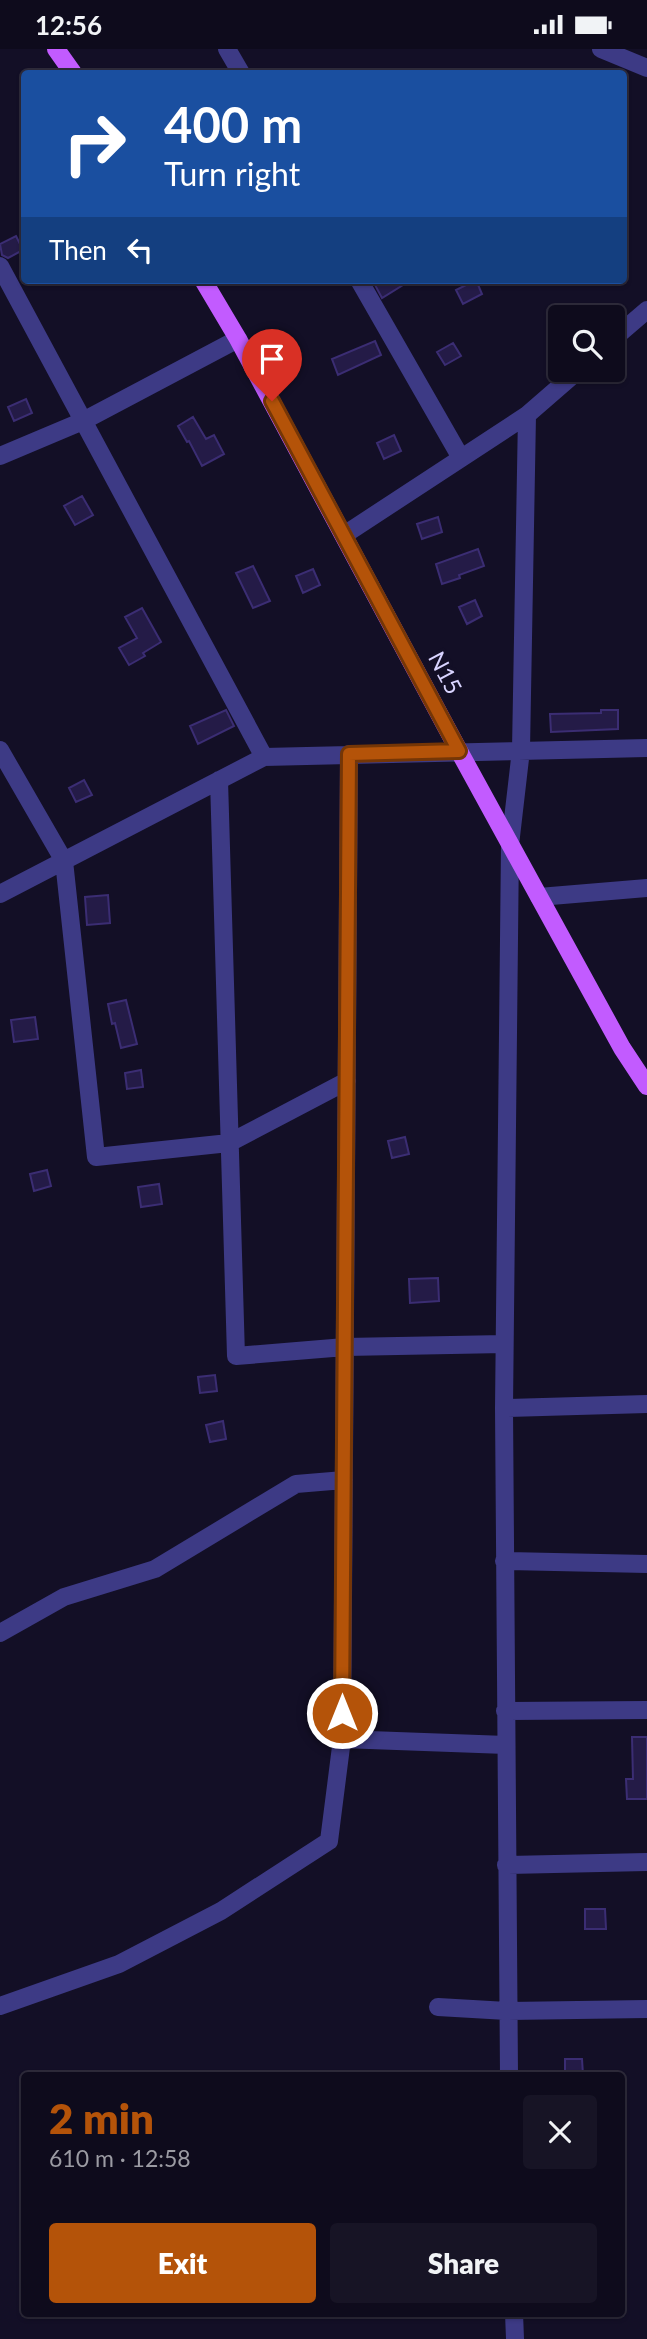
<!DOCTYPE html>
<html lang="en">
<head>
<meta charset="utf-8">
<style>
	body { margin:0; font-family:Lato,sans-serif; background:#171425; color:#f1f3f6; height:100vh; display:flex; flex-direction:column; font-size:26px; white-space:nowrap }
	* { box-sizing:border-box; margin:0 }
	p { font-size:23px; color:#9b9ba3 }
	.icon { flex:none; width:38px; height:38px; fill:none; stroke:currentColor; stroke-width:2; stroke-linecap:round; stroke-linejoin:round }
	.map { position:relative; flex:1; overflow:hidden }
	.details { position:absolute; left:21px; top:2023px; width:604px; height:245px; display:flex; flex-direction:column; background:#0e0b1c; border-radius:7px; box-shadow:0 2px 5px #0004,0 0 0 2px #2e2b3b }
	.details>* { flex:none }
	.guide { position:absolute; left:21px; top:21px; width:606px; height:214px; border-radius:7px; box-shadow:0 2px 5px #0004,0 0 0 2px #2e2b3b; background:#1a4fa0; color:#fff; overflow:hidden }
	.tools { position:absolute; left:548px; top:256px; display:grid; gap:14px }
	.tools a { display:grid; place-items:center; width:77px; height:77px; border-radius:7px; background:#0e0b1c; box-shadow:0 2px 5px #0004,0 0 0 2px #2e2b3b; font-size:35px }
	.pin { position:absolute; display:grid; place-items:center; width:60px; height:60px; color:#fff; margin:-72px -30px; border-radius:50% 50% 50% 0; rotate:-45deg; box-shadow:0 0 7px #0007 }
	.pin .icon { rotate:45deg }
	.me { position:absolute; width:77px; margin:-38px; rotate:0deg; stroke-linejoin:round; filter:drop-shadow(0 0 5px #0008) }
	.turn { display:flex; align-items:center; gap:24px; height:147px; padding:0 28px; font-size:32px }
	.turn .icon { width:91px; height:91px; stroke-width:2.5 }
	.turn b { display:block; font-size:49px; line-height:60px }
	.then { display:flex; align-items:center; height:66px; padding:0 28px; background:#0003; gap:14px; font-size:26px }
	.round { display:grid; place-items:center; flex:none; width:74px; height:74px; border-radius:7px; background:#171425 }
	.headline { display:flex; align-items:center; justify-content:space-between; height:119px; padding:0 28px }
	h1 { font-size:42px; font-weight:800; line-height:52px; color:#b45309 }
	.button { display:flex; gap:14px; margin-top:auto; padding:14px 28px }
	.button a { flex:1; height:80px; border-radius:7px; background:#b45309; color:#fff; font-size:28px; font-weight:800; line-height:80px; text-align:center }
	.button a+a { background:#171425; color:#f1f3f6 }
	.status { display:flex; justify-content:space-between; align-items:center; height:49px; padding:0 35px; background:#0e0b1c; direction:ltr }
	.status svg { height:19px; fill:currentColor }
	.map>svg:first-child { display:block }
	.building { fill:#241b47; stroke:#3b2d73; stroke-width:2 }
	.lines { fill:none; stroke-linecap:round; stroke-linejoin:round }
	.minor { stroke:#3d3a85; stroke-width:18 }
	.primary { stroke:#c25bff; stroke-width:18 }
	.route-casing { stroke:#753606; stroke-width:18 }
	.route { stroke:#b45309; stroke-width:12 }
	.labels { text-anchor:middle; stroke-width:7; stroke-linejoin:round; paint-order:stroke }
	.street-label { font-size:23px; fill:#d9d4ff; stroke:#130f26 }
</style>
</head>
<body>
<div class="status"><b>12:56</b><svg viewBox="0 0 49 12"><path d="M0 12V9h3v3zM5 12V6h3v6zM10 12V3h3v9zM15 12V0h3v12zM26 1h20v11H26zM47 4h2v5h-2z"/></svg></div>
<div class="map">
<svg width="647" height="2290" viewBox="0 0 647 2290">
	<rect width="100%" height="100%" fill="#130f26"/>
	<!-- building -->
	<path class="building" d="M16,187L23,201L8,209L2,206L0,195Z
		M384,231H411L382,249L375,236Z
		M476,231L482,245L463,255L456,241Z
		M375,292L381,306L338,326L332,310Z
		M453,294L461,307L445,316L437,303Z
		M26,350L32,364L14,372L8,358Z
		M193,368L206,390L214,386L224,405L202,417L189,392L187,393L178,377Z
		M394,386L401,402L384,410L377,394Z
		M82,447L93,466L75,476L64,457Z
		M438,468L442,483L422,490L417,475Z
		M478,500L484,517L459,526L460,529L442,535L436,515Z
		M253,517L270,552L253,559L236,524Z
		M313,520L320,536L303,544L296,527Z
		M475,551L482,567L467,575L459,558Z
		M142,559L161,593L143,604L145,607L129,616L119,599L137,589L125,568Z
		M226,661L234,677L198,695L190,677Z
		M601,661H618V680L551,683L550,665L601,664Z
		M84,731L92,746L76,753L69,739Z
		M108,846L110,874L87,876L85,848Z
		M126,951L137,995L121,999L115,974L112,975L108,955Z
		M35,968L38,990L14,993L11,971Z
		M141,1021L143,1038L127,1040L125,1024Z
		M405,1088L409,1105L392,1109L388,1092Z
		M47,1121L51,1137L34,1142L30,1125Z
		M159,1135L162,1155L141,1158L138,1138Z
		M438,1229L439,1252L410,1254L409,1230Z
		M215,1326L217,1342L200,1344L198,1328Z
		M223,1372L226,1390L210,1393L206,1376Z
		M632,1688H647V1750H627L626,1730H633Z
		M585,1860H605L606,1880H585Z
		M565,2010H582L583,2026H565Z"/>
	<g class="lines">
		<!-- minor -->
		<path class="minor" d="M227,0L241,24
			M601,0L647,19
			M0,217L264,708
			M359,231L461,409
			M612,291L647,261
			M0,407L83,372L238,290
			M344,486L527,366L580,320
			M0,701L64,812L96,1108L229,1094L347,1032
			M349,705L342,1690L506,1696
			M219,731L236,1307L345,1298L504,1295
			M0,845L264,708L647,699
			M539,848L647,839
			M504,1359L647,1355
			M504,1512L647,1515
			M0,1584L64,1548L155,1520L296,1435L344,1431
			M505,1662L647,1661
			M506,1816L647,1813
			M0,1957L119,1915L221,1862L329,1792L342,1690
			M438,1958L507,1962L647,1960
			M509,2026L504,1359L510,796L521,701L527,366
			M514,2264L515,2290"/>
		<!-- primary -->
		<path class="primary" d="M56,0L73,24
			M203,231L238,290L459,702L622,999L647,1037"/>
	</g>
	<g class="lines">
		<!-- route casing -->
		<g class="route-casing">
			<path id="route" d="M272,352L459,702L349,705L342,1664"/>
		</g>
		<!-- route -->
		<use href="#route" class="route"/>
	</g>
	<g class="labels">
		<!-- street labels -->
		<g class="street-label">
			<text transform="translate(445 624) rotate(62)" y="8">N15</text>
		</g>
	</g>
</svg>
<div class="tools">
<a><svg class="icon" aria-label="search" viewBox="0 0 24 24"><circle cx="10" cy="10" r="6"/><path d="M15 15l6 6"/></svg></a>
</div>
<div class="pin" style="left:272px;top:352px;background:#d93025"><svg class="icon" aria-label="arrive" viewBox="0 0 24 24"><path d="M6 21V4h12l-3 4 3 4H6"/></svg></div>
<svg class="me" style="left:342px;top:1664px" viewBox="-20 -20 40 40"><circle r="17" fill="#b45309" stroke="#fff" stroke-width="3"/><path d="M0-11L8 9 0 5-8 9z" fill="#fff"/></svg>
<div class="guide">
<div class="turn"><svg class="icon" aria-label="right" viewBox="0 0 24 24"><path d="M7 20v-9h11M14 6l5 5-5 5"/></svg><div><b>400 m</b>Turn right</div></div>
<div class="then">Then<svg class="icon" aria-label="left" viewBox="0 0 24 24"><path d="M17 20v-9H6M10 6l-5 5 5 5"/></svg></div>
</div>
<section class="details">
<div class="headline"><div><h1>2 min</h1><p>610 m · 12:58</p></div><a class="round"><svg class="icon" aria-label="close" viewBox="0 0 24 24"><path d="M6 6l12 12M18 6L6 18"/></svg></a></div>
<div class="button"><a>Exit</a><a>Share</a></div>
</section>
</div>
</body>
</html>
